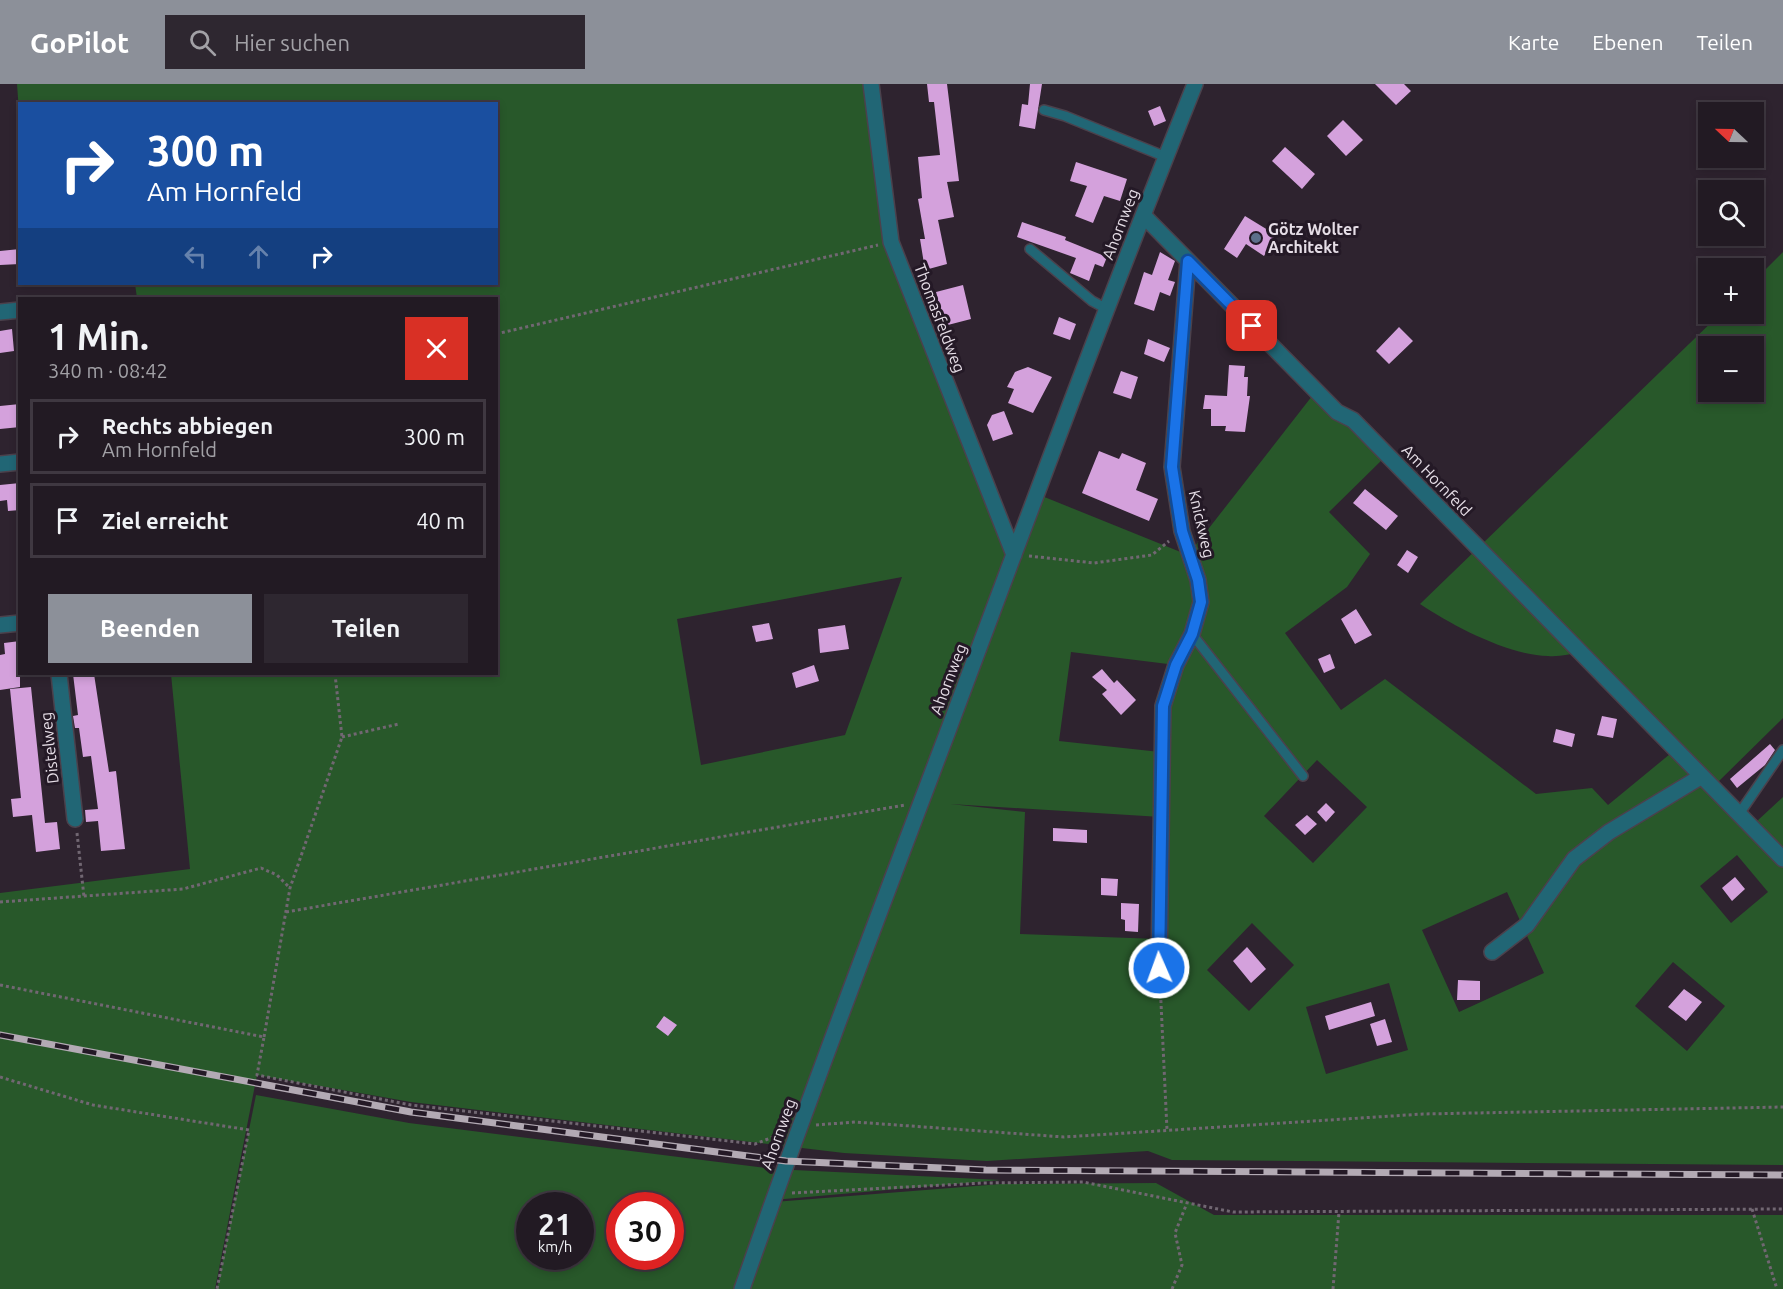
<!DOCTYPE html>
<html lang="de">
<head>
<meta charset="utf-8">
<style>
	body { margin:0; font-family:Ubuntu,sans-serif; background:#2e2730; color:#f1f3f6; height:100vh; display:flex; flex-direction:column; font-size:22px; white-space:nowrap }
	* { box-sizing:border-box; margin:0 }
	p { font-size:20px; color:#a2a1a6 }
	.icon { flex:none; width:33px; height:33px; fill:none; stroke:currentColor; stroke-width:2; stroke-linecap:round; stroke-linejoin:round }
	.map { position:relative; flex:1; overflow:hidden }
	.side { position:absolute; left:18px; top:213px; width:480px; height:378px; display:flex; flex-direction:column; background:#221a23; border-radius:0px; box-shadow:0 3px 9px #0003,0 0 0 2px #3f3841 }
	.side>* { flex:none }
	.hud { position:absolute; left:18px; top:18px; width:480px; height:183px; border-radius:0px; box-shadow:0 3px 9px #0003,0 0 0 2px #3f3841; background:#1a4fa0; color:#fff; overflow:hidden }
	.needle { width:39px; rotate:292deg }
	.fabs { position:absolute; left:1698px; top:18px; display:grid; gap:12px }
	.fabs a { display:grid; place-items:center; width:66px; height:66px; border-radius:0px; background:#221a23; box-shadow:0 3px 9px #0003,0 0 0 2px #3f3841; font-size:30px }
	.speed { position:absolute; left:516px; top:1108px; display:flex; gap:12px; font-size:30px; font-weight:700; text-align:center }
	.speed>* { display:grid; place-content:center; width:78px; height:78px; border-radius:50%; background:#221a23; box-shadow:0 3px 9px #0003,0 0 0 2px #3f3841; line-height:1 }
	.speed small { font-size:15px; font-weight:400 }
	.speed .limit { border:9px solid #d22; background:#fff; color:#111 }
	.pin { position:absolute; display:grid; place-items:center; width:51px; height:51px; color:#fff; margin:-26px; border-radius:12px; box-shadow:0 3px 9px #0006 }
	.me { position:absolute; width:66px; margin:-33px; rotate:358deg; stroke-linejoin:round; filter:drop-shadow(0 0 4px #0008) }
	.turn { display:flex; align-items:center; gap:21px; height:126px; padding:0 30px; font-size:27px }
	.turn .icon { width:78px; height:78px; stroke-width:2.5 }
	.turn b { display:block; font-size:42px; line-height:51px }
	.lanes { display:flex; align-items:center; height:57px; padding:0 30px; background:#0003; justify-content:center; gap:30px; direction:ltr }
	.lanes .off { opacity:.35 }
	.round { display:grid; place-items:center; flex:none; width:63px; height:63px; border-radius:0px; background:#2e2730 }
	.head { display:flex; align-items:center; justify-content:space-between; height:102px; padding:0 30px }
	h1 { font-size:36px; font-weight:700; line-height:45px }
	.button { display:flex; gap:12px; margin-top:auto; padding:12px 30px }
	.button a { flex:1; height:69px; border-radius:0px; background:#8c9099; color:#fff; font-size:24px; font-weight:700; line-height:69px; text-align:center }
	.button a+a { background:#2e2730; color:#f1f3f6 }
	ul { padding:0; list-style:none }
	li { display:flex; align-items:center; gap:18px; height:75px; margin:0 12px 9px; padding:0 18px; border:3px solid #3f3841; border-radius:0px }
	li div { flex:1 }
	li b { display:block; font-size:22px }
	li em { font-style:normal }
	header { display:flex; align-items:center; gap:36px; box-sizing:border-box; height:84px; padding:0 30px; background:#8c9099; color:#fff }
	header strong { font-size:28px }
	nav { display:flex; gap:33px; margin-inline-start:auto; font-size:21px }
	.search { width:420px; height:54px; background:#2e2730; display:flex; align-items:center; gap:15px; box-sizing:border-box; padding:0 21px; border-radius:0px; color:#a2a1a6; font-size:22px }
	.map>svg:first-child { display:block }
	.green { fill:#28582a; fill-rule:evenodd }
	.building { fill:#d4a1dc }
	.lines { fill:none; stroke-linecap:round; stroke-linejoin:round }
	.service-casing { stroke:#4b414c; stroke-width:12 }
	.minor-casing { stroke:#4b414c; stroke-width:18 }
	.path { stroke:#716772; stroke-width:3; stroke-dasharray:3 3; stroke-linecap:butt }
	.service { stroke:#216675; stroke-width:9 }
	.minor { stroke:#216675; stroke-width:15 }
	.rail-casing { stroke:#b3aab4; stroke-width:7 }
	.rail { stroke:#241926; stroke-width:4.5; stroke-dasharray:14; stroke-linecap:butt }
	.route-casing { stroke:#114b97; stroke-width:15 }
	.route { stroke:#1a73e8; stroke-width:10 }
	.service-dot { fill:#5c6f8a; stroke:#241926; stroke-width:2 }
	.labels { text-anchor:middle; stroke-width:6; stroke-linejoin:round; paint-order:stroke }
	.street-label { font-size:16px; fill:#e6dee7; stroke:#241926 }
	.poi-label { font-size:16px; font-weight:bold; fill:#e6dee7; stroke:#241926; text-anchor:start }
</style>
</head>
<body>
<header>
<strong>GoPilot</strong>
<div class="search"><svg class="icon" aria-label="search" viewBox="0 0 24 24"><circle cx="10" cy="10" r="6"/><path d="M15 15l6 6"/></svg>Hier suchen</div>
<nav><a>Karte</a><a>Ebenen</a><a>Teilen</a></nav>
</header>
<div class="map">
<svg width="1783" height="1205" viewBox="0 0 1783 1205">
	<rect width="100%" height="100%" fill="#2e232f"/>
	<!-- green -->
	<path class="green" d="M17,0H871L891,158L1014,470L1037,410L1188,471L1316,307L1387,371L1329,428L1370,470L1347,503L1285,549L1341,626L1385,595L1536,710L1592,704L1608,721L1670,670L1783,783V1081L1172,1076L1148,1067L987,1077L844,1069L411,1018L257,991L215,1205H0V809L190,785L171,590H496V214H137L135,200H496V20H20L19,28ZM902,493L845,651L701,681L677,535ZM1071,568L1176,581L1160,668L1059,657ZM1317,676L1367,723L1313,779L1264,732ZM950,720L1161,733L1158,855L1020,850L1025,728ZM1737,771L1768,808L1731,839L1700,802ZM1507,808L1544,889L1459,928L1422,846ZM1252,839L1294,881L1249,927L1207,886ZM1673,878L1725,922L1687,967L1635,922ZM1389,899L1408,966L1326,990L1306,923Z
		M1783,168V634L1717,699L1581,568C1571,570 1559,573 1548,572C1508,571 1453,542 1420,520L1720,230H1754V197ZM1708,262H1754V308H1708Z
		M1783,713V766L1756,738Z
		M256,1011L409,1039L773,1085L1001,1096L773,1116L742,1205H217ZM530,1122H580V1173H530ZM620,1122H670V1173H620Z
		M1156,1099L1214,1131H1783V1205H744L774,1118L1001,1100Z"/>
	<!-- building -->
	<path class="building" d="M927,0H947L959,97L947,98L954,133L938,136L947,180L925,186L920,155H925L918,115L922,114L918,73L940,71L934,18H929Z
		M1030,0H1042L1035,45L1019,42L1022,20L1028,21Z
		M1375,0H1404L1411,7L1396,21Z
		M1160,22L1166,37L1154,42L1148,27Z
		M1343,36L1363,56L1346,72L1327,52Z
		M1285,63L1315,90L1302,105L1272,77Z
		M1076,78L1127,95L1120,117L1104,112L1093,139L1075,132L1087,102L1070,97Z
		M1245,132L1276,151L1264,172L1246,160L1237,174L1224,165Z
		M1022,138L1066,153L1065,156L1107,173L1103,183L1095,180L1089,197L1070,189L1076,174L1017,153Z
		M20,165V180L0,181V167Z
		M1160,168L1175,177L1168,196L1175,198L1170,212L1160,208L1154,227L1134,220L1144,188L1152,191Z
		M963,201L971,235L944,242L936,208Z
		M1059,233L1076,240L1070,256L1053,250Z
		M1399,243L1413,257L1389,280L1376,267Z
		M12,245L14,267L0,269V247Z
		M1148,255L1170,264L1164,278L1144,270Z
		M1229,281L1245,282L1244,293H1248L1247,312H1250L1245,348L1225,347L1226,342H1211V325H1203L1205,311L1227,312Z
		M1028,283L1052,293L1033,329L1008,319L1014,305L1007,303L1015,288Z
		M1121,287L1138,293L1131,315L1113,309Z
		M20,320V343L0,345V322Z
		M1004,327L1013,350L993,357L987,341L992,331Z
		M1099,367L1119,375L1122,369L1146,379L1136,406L1158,415L1149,437L1082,409Z
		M20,399V426L8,427L7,416L0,417V401Z
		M1365,405L1398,432L1386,446L1353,419Z
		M1407,466L1418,473L1408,489L1397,481Z
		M1356,525L1372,551L1355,560L1341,535Z
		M769,539L773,555L756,558L752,542Z
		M845,541L849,565L820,569L818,545Z
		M20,557V603L0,606V571L5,570L4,559Z
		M1330,570L1335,584L1324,589L1318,575Z
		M814,581L819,597L796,604L792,589Z
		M1102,585L1114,599L1117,596L1136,616L1121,631L1102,610L1107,606L1092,593Z
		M73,590H94L109,688L116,687L125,765L101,767L98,737L86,738L85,726L98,725L91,672L83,673L79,644H75L73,632L78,631Z
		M31,603L45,739L57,738L60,765L36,768L32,731L13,733L11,715L21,714L10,605Z
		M1602,632L1617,635L1613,654L1597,651Z
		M1556,645L1575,650L1572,663L1553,658Z
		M1770,660L1775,666L1765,681L1737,704L1730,695Z
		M1326,719L1335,728L1326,738L1317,728Z
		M1307,731L1317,740L1305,751L1295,741Z
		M1053,744L1087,746V759L1053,757Z
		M1735,793L1745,805L1732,817L1722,804Z
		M1101,794L1118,795L1117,812L1101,811Z
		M1121,819L1139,820L1138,848L1125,847V836L1121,835Z
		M1247,863L1266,885L1251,899L1233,877Z
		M1458,896L1480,897V916H1457Z
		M1684,905L1702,918L1686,937L1668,923Z
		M1371,918L1375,932L1329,946L1325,932Z
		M664,932L677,941L668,952L656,943Z
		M1385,935L1392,958L1377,962L1370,940Z"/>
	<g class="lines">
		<!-- service casing -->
		<g class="service-casing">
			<path id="service" d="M1044,26L1065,32L1166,73
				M1030,165L1092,217L1107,225
				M1192,550L1303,692
				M1739,730L1783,666"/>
		</g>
		<!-- minor casing -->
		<g class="minor-casing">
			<path id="minor" d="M871,0L891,158L1014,471
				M1143,131L1337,328L1353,336L1783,775
				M0,228L20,226
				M0,380L20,378
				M0,541L20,539
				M59,590L75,735
				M1492,868L1527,841L1574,775L1609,748L1702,692
				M1159,884L1163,622L1176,581L1192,550L1201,518L1198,496L1182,447L1172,383L1188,177
				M742,1205C807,1018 878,832 948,647C1029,430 1109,214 1195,0"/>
		</g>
		<!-- path -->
		<path class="path" d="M127,214H134
			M496,250L878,161
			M1029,472L1094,479L1152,471L1169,457
			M342,653L399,640
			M77,749L84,813
			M0,818L183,805L261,784L277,791L290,804
			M286,828L905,721
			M1160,898L1167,1046
			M0,901L264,953L257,991L411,1021L755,1060L781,1050
			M264,953L290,804L342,653L335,590
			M0,993L93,1021L249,1046L217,1205
			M816,1041L855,1038L1064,1053L1423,1030L1783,1023
			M792,1109L983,1099L1083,1098L1233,1128L1783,1125
			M1752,1125L1777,1205
			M1172,1205L1182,1181L1175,1149L1187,1119
			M1333,1205L1339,1128"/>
		<!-- service -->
		<use href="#service" class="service"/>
		<!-- minor -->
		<use href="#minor" class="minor"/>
		<!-- rail casing -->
		<g class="rail-casing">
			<path id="rail" d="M0,951L411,1028L786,1077L986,1086L1783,1091"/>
		</g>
		<!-- rail -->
		<use href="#rail" class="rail"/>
	</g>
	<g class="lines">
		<!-- route casing -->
		<g class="route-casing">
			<path id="route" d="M1159,884L1163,622L1176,581L1192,550L1201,518L1198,496L1182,447L1172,383L1188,177L1252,242"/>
		</g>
		<!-- route -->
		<use href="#route" class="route"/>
	</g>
	<!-- markers -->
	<circle class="service-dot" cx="1256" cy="154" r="6"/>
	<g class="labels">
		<!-- street labels -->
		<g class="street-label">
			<text transform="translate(1120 140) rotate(-69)" y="6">Ahornweg</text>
			<text transform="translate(940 234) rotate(69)" y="6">Thomasfeldweg</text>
			<text transform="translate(1437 396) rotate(46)" y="6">Am Hornfeld</text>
			<text transform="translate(1202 440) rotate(77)" y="6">Knickweg</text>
			<text transform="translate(948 595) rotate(-69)" y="6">Ahornweg</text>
			<text transform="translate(49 664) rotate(-96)" y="6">Distelweg</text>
			<text transform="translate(778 1050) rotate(-70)" y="6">Ahornweg</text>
		</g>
		<!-- poi labels -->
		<g class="poi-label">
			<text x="1268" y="151">Götz Wolter<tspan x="1268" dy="18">Architekt</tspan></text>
		</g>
	</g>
</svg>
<div class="fabs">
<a><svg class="needle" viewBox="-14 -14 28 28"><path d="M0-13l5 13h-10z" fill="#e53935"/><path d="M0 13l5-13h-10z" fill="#a2a1a6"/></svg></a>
<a><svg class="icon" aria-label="search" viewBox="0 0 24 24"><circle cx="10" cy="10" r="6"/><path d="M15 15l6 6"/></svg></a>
<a>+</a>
<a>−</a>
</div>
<div class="speed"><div>21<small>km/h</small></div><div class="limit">30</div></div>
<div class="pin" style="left:1252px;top:242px;background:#d93025"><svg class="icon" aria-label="arrive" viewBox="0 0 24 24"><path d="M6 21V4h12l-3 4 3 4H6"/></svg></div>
<svg class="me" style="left:1159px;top:884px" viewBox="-20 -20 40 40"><circle r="17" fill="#1a73e8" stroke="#fff" stroke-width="3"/><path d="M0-11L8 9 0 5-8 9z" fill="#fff"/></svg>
<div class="hud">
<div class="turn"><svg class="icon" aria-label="right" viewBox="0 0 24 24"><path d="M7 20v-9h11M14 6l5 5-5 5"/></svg><div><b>300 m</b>Am Hornfeld</div></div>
<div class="lanes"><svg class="icon off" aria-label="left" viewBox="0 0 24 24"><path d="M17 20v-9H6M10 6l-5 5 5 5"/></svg><svg class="icon off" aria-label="ahead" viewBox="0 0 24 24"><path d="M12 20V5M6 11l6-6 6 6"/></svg><svg class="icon" aria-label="right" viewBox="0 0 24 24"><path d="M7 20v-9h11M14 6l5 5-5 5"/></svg></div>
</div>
<section class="side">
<div class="head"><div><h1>1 Min.</h1><p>340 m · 08:42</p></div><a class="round" style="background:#d93025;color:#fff"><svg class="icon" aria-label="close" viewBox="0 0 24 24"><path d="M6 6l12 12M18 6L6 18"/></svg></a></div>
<ul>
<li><svg class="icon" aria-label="right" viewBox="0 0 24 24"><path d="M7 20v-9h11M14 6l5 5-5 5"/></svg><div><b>Rechts abbiegen</b><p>Am Hornfeld</p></div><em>300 m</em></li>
<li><svg class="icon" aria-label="arrive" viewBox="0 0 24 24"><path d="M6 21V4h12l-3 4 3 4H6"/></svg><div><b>Ziel erreicht</b></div><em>40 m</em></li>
</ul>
<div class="button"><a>Beenden</a><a>Teilen</a></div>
</section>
</div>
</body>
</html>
